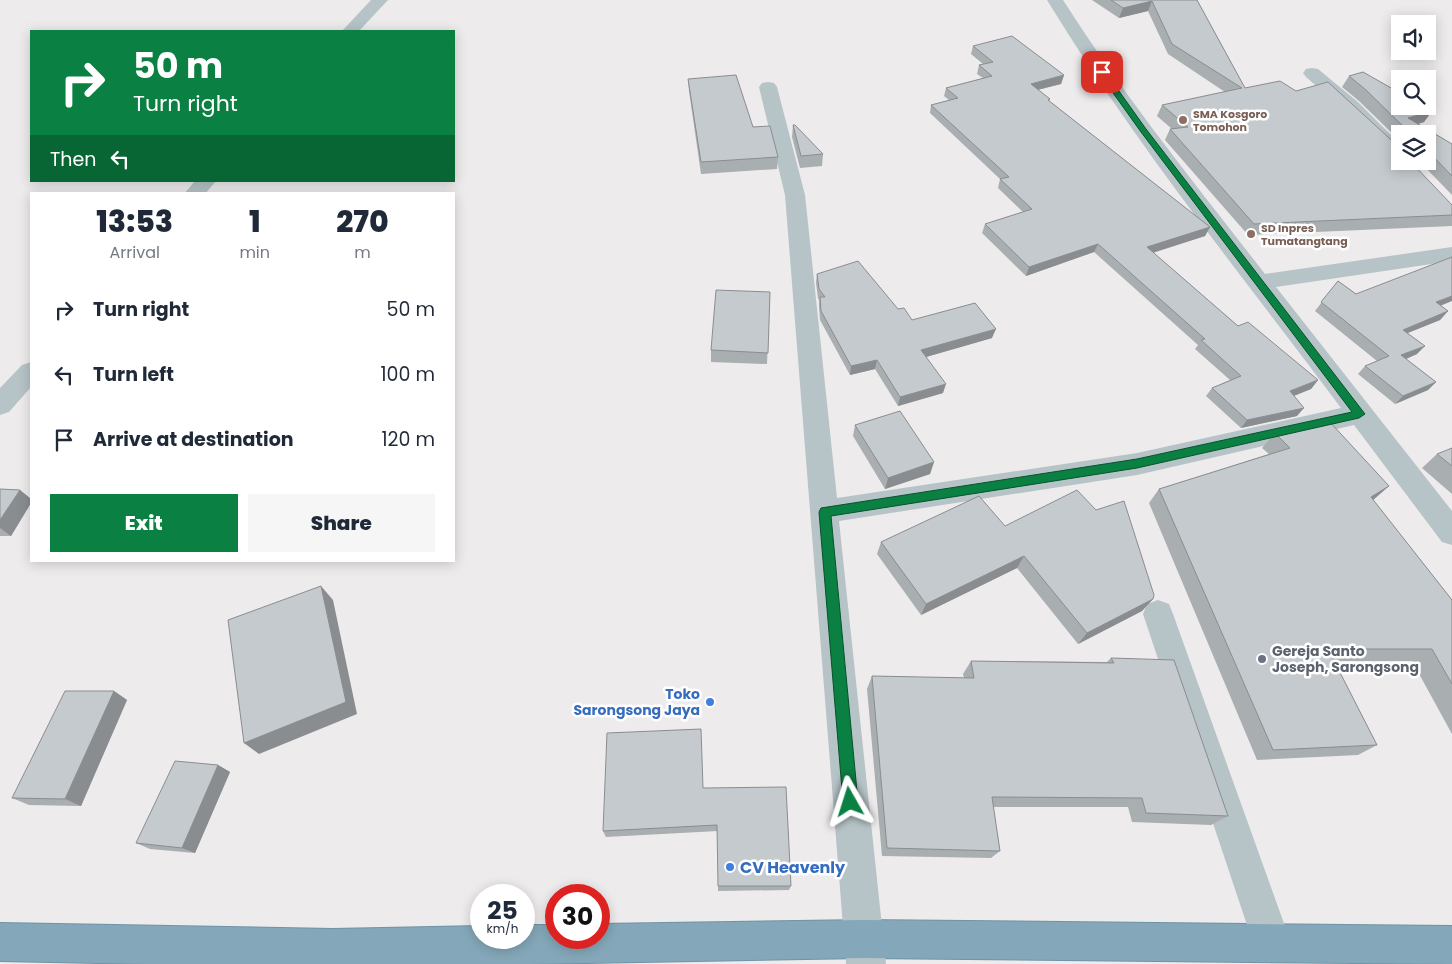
<!DOCTYPE html>
<html lang="en">
<head>
<meta charset="utf-8">
<style>
	body { margin:0; font-family:Poppins,sans-serif; background:#f6f6f7; color:#1f2937; height:100vh; display:flex; flex-direction:column; font-size:19px; white-space:nowrap }
	* { box-sizing:border-box; margin:0 }
	p { font-size:16px; color:#747a83 }
	.icon { flex:none; width:28px; height:28px; fill:none; stroke:currentColor; stroke-width:2; stroke-linecap:round; stroke-linejoin:round }
	.map { position:relative; flex:1; overflow:hidden }
	.details { position:absolute; left:30px; top:192px; width:425px; height:370px; display:flex; flex-direction:column; background:#fff; border-radius:0px; box-shadow:0 2px 12px #0003 }
	.details>* { flex:none }
	.banner { position:absolute; left:30px; top:30px; width:425px; height:152px; border-radius:0px; box-shadow:0 2px 12px #0003; background:#0b8043; color:#fff; overflow:hidden }
	.buttons { position:absolute; left:1391px; top:15px; display:grid; gap:10px }
	.buttons a { display:grid; place-items:center; width:45px; height:45px; border-radius:0px; background:#fff; box-shadow:0 2px 12px #0003; font-size:25px }
	.speed { position:absolute; left:470px; top:884px; display:flex; gap:10px; font-size:25px; font-weight:700; text-align:center }
	.speed>* { display:grid; place-content:center; width:65px; height:65px; border-radius:50%; background:#fff; box-shadow:0 2px 12px #0003; line-height:1 }
	.speed small { font-size:12px; font-weight:400 }
	.speed .limit { border:8px solid #d22; background:#fff; color:#111 }
	.pin { position:absolute; display:grid; place-items:center; width:42px; height:42px; color:#fff; margin:-21px; border-radius:10px; box-shadow:0 2px 8px #0006 }
	.me { position:absolute; width:55px; margin:-28px; rotate:354deg; stroke-linejoin:round; filter:drop-shadow(0 0 4px #0008) }
	.turn { display:flex; align-items:center; gap:18px; height:105px; padding:0 20px; font-size:22px }
	.turn .icon { width:65px; height:65px; stroke-width:2.5 }
	.turn b { display:block; font-size:35px; line-height:42px }
	.then { display:flex; align-items:center; height:48px; padding:0 20px; background:#0003; gap:10px; font-size:19px }
	.eta { display:flex; justify-content:space-evenly; align-items:center; height:85px; text-align:center }
	.eta b { font-size:30px; font-weight:800; line-height:35px }
	.action { display:flex; gap:10px; margin-top:auto; padding:10px 20px }
	.action a { flex:1; height:58px; border-radius:0px; background:#0b8043; color:#fff; font-size:20px; font-weight:800; line-height:58px; text-align:center }
	.action a+a { background:#f6f6f7; color:#1f2937 }
	ul { padding:0; list-style:none }
	li { display:flex; align-items:center; gap:15px; height:65px; padding:0 20px }
	li div { flex:1 }
	li b { display:block; font-size:19px }
	li em { font-style:normal }
	.map>svg:first-child { display:block }
	.lines { fill:none; stroke-linecap:round; stroke-linejoin:round }
	.highway-casing { stroke:#6f94a5; stroke-width:2 }
	.minor { fill:#b6c3c7; fill-rule:evenodd }
	.highway { fill:#84a8b9; fill-rule:evenodd }
	.wall { fill:#a9aeb1 }
	.shaded-wall { fill:#8a8d90 }
	.building { fill:#c5cace; stroke:#8a8d90 }
	.route { fill:#0b8043; stroke:#07532c }
	.education-dot { fill:#8d6e63; stroke:#fff; stroke-width:2 }
	.worship-dot { fill:#6b7280; stroke:#fff; stroke-width:2 }
	.shop-dot { fill:#3f7fe0; stroke:#fff; stroke-width:2 }
	.labels { text-anchor:middle; stroke-width:5; stroke-linejoin:round; paint-order:stroke }
	.far-education-label { font-size:11px; font-weight:bold; fill:#785e54; stroke:#fff; text-anchor:start }
	.worship-label { font-size:14px; font-weight:bold; fill:#5b616d; stroke:#fff; text-anchor:start }
	.shop-label { font-size:14px; font-weight:bold; fill:#366cbe; stroke:#fff; text-anchor:end }
	.near-shop-label { font-size:16px; font-weight:bold; fill:#366cbe; stroke:#fff; text-anchor:start }
</style>
</head>
<body>
<div class="map">
<svg width="1452" height="964" viewBox="0 0 1452 964">
	<rect width="100%" height="100%" fill="#eeebec"/>
	<g class="lines">
		<!-- highway casing -->
		<g class="highway-casing">
			<path id="highway" d="M864,920L1452,926V964L864,958L531,964H147L0,961V923L333,929L481,926V938H524V925H556V938H599V924Z"/>
		</g>
		<!-- minor -->
		<path class="minor" d="M371,0H388L359,31H342Z
			M1047,0H1063C1124,96 1195,184 1265,274L1452,247V261L1276,287L1452,511V545L1442,542L1354,425L1137,475L839,521L886,964H846L785,195L759,87L762,83L768,82L774,83L777,87L805,195L837,498L1137,453L1341,408C1241,274 1134,143 1047,0Z
			M1312,68L1318,69L1358,102L1400,144V161L1393,159L1344,110L1306,77L1303,73L1306,69Z
			M195,181H216L205,194H184Z
			M31,362V387L9,412L0,415V388L22,365Z
			M1158,600L1169,604L1173,614L1291,943L1286,957L1272,962L1258,957L1253,943L1143,614L1147,604Z"/>
		<!-- highway -->
		<use href="#highway" class="highway"/>
	</g>
	<!-- wall -->
	<path class="wall" d="M1092,0H1197L1245,88L1400,161L1452,205V226L1248,235L1165,140L1170,129H1172L1157,116L1162,105L1225,92L1168,54L1148,11L1119,18Z
		M973,46L1064,75L1061,84L1038,90L1050,99L1049,101L1210,227L1205,236L1153,253L1238,326L1318,380L1311,389L1294,396L1297,416L1241,428L1206,396L1212,388L1230,380L1195,349L1198,345L1094,252L1026,276L982,233L985,224L1023,212L998,188L1000,179L930,113L931,105L949,100L944,96L946,88L983,78L977,74L979,65L983,64L971,54Z
		M1349,76L1432,111L1424,122L1417,124L1452,144V195L1419,161H1428V134H1400V141L1359,101L1342,87Z
		M688,79L753,127L778,157L777,169L701,174L689,91Z
		M793,125L823,154L822,166L800,168L792,137Z
		M817,274L898,309L912,320L992,338L926,357L943,393L898,406L875,369L850,375L820,320L819,306V300L818,298L816,283Z
		M1338,281L1356,294L1441,306L1448,311L1440,320L1408,333L1417,354L1406,359L1436,382L1428,390L1395,404L1358,374L1365,366L1377,361L1315,311Z
		M770,292L767,364L711,362V350Z
		M855,425L934,462L930,474L885,489L853,436Z
		M1275,433L1389,486L1373,500L1452,600V734L1412,661H1334L1377,745L1358,755L1257,760L1149,503L1159,489L1269,454L1262,448Z
		M1452,448V494L1422,468L1437,454Z
		M0,489L20,490L31,499V503L11,536H0Z
		M1005,526L1153,599L1142,611L1078,644L1017,568L921,615L877,554L881,542Z
		M1111,658L1228,816L1211,825L1132,822L1128,807H993L1000,851L991,858L882,856L867,689L872,676L964,678L963,674L971,661L1107,662Z
		M114,691L127,700L81,806L29,805L12,798Z
		M218,765L230,772L195,853L150,849L136,843Z
		M703,788L791,886L789,890L718,891V831L606,837L603,831Z"/>
	<!-- shaded-wall -->
	<path class="shaded-wall" d="M1152,1L1148,11L1119,18L1123,8Z
		M1064,75L1061,84L1028,92L1031,84Z
		M1432,111L1424,122L1405,128L1408,118Z
		M1210,227L1205,236L1142,256L1147,247Z
		M1098,244L1094,252L1026,276L1029,267Z
		M1452,296V301L1428,311L1436,302Z
		M1448,311L1440,320L1395,338L1403,330Z
		M996,329L992,338L919,359L921,350Z
		M1425,346L1417,354L1394,364L1401,355Z
		M877,360L875,369L850,375L851,366Z
		M1318,380L1311,389L1283,400L1290,391Z
		M1436,382L1428,390L1395,404L1403,396Z
		M946,384L943,393L898,406L900,397Z
		M1304,408L1297,416L1241,428L1247,420Z
		M934,462L930,474L885,489L888,478Z
		M1389,486L1373,500L1371,497Z
		M20,490L31,499V503L11,536L0,528V520Z
		M1024,556L1017,568L921,615L926,604Z
		M321,586L333,600L357,714L259,754L244,743Z
		M1153,599L1142,611L1078,644L1087,633Z
		M114,691L127,700L81,806L65,799Z
		M218,765L230,772L195,853L182,848Z"/>
	<!-- building -->
	<path class="building" d="M1111,0H1197L1245,88L1280,81L1296,91L1328,82L1400,148V161H1410L1452,205V215L1254,224L1170,129L1188,127L1162,105L1242,88L1172,44L1152,1L1123,8Z
		M1012,36L1064,75L1031,84L1050,99L1048,100L1210,227L1147,247L1238,326L1248,322L1318,380L1290,391L1304,408L1247,420L1212,388L1241,376L1201,340L1205,339L1098,244L1029,267L985,224L1032,209L1000,179L1009,177L931,105L958,98L946,88L992,76L979,65L993,62L973,46Z
		M1363,72L1400,93V106H1424L1432,111L1408,118L1452,144V176L1428,151V134H1409V132L1366,90L1349,76Z
		M736,75L753,127L770,126L778,157L701,162L688,79Z
		M793,125H795L823,154L801,156Z
		M1452,257V296L1436,302L1448,311L1403,330L1425,346L1401,355L1436,382L1403,396L1365,366L1389,356L1321,302L1338,281L1356,294Z
		M858,261L898,309L904,308L912,320L975,303L996,329L921,350L946,384L900,397L877,360L851,366L821,311L820,297H825L819,289L817,274Z
		M716,290L770,292L768,353L711,350Z
		M900,411L934,462L888,478L855,425Z
		M1329,421L1389,486L1371,497L1452,600V684L1432,649H1328L1377,745L1273,750L1159,489L1290,448L1275,433Z
		M1452,448V466L1437,454Z
		M0,489L20,490L0,520Z
		M1077,490L1096,510L1124,501L1154,595L1153,599L1087,633L1024,556L926,604L881,542L979,496L1005,526Z
		M321,586L346,702L244,743L228,620Z
		M1111,658L1174,660L1228,816L1146,813L1142,798L992,797L1000,851L887,848L872,676L974,678L971,661L1114,663Z
		M65,691H114L65,799L12,798Z
		M701,729L703,788L786,787L791,886H718L717,825L603,831L607,733Z
		M175,761L218,765L182,848L136,843Z"/>
	<!-- route -->
	<path class="route" d="M1099,70H1104L1146,129L1365,414L1359,418L1137,468L831,516L858,802L856,807L850,809L845,807L843,802L819,512L821,508L1137,459L1352,412L1141,132L1098,72Z"/>
	<!-- markers -->
	<g class="education-dot">
		<circle cx="1183" cy="120" r="5"/>
		<circle cx="1251" cy="234" r="5"/>
	</g>
	<circle class="worship-dot" cx="1262" cy="659" r="5"/>
	<g class="shop-dot">
		<circle cx="710" cy="702" r="5"/>
		<circle cx="730" cy="867" r="5"/>
	</g>
	<g class="labels">
		<!-- far-education labels -->
		<g class="far-education-label">
			<text x="1193" y="118">SMA Kosgoro<tspan x="1193" dy="13">Tomohon</tspan></text>
			<text x="1261" y="232">SD Inpres<tspan x="1261" dy="13">Tumatangtang</tspan></text>
		</g>
		<!-- worship labels -->
		<g class="worship-label">
			<text x="1272" y="656">Gereja Santo<tspan x="1272" dy="16">Joseph, Sarongsong</tspan></text>
		</g>
		<!-- shop labels -->
		<g class="shop-label">
			<text x="700" y="699">Toko<tspan x="700" dy="16">Sarongsong Jaya</tspan></text>
		</g>
		<!-- near-shop labels -->
		<g class="near-shop-label">
			<text x="740" y="873">CV Heavenly</text>
		</g>
	</g>
</svg>
<div class="buttons">
<a><svg class="icon" aria-label="sound" viewBox="0 0 24 24"><path d="M4 9h4l5-4v14l-5-4H4zM17 9q2 3 0 6"/></svg></a>
<a><svg class="icon" aria-label="search" viewBox="0 0 24 24"><circle cx="10" cy="10" r="6"/><path d="M15 15l6 6"/></svg></a>
<a><svg class="icon" aria-label="layers" viewBox="0 0 24 24"><path d="M12 4l9 5-9 5-9-5zM3 14l9 5 9-5"/></svg></a>
</div>
<div class="speed"><div>25<small>km/h</small></div><div class="limit">30</div></div>
<div class="pin" style="left:1102px;top:72px;background:#d93025"><svg class="icon" aria-label="arrive" viewBox="0 0 24 24"><path d="M6 21V4h12l-3 4 3 4H6"/></svg></div>
<svg class="me" style="left:850px;top:802px" viewBox="-20 -20 40 40"><path d="M0-17L14 15 0 8-14 15z" fill="#0b8043" stroke="#fff" stroke-width="4"/></svg>
<div class="banner">
<div class="turn"><svg class="icon" aria-label="right" viewBox="0 0 24 24"><path d="M7 20v-9h11M14 6l5 5-5 5"/></svg><div><b>50 m</b>Turn right</div></div>
<div class="then">Then<svg class="icon" aria-label="left" viewBox="0 0 24 24"><path d="M17 20v-9H6M10 6l-5 5 5 5"/></svg></div>
</div>
<section class="details">
<div class="eta">
<div><b>13:53</b><p>Arrival</p></div>
<div><b>1</b><p>min</p></div>
<div><b>270</b><p>m</p></div>
</div>
<ul>
<li><svg class="icon" aria-label="right" viewBox="0 0 24 24"><path d="M7 20v-9h11M14 6l5 5-5 5"/></svg><div><b>Turn right</b></div><em>50 m</em></li>
<li><svg class="icon" aria-label="left" viewBox="0 0 24 24"><path d="M17 20v-9H6M10 6l-5 5 5 5"/></svg><div><b>Turn left</b></div><em>100 m</em></li>
<li><svg class="icon" aria-label="arrive" viewBox="0 0 24 24"><path d="M6 21V4h12l-3 4 3 4H6"/></svg><div><b>Arrive at destination</b></div><em>120 m</em></li>
</ul>
<div class="action"><a>Exit</a><a>Share</a></div>
</section>
</div>
</body>
</html>
